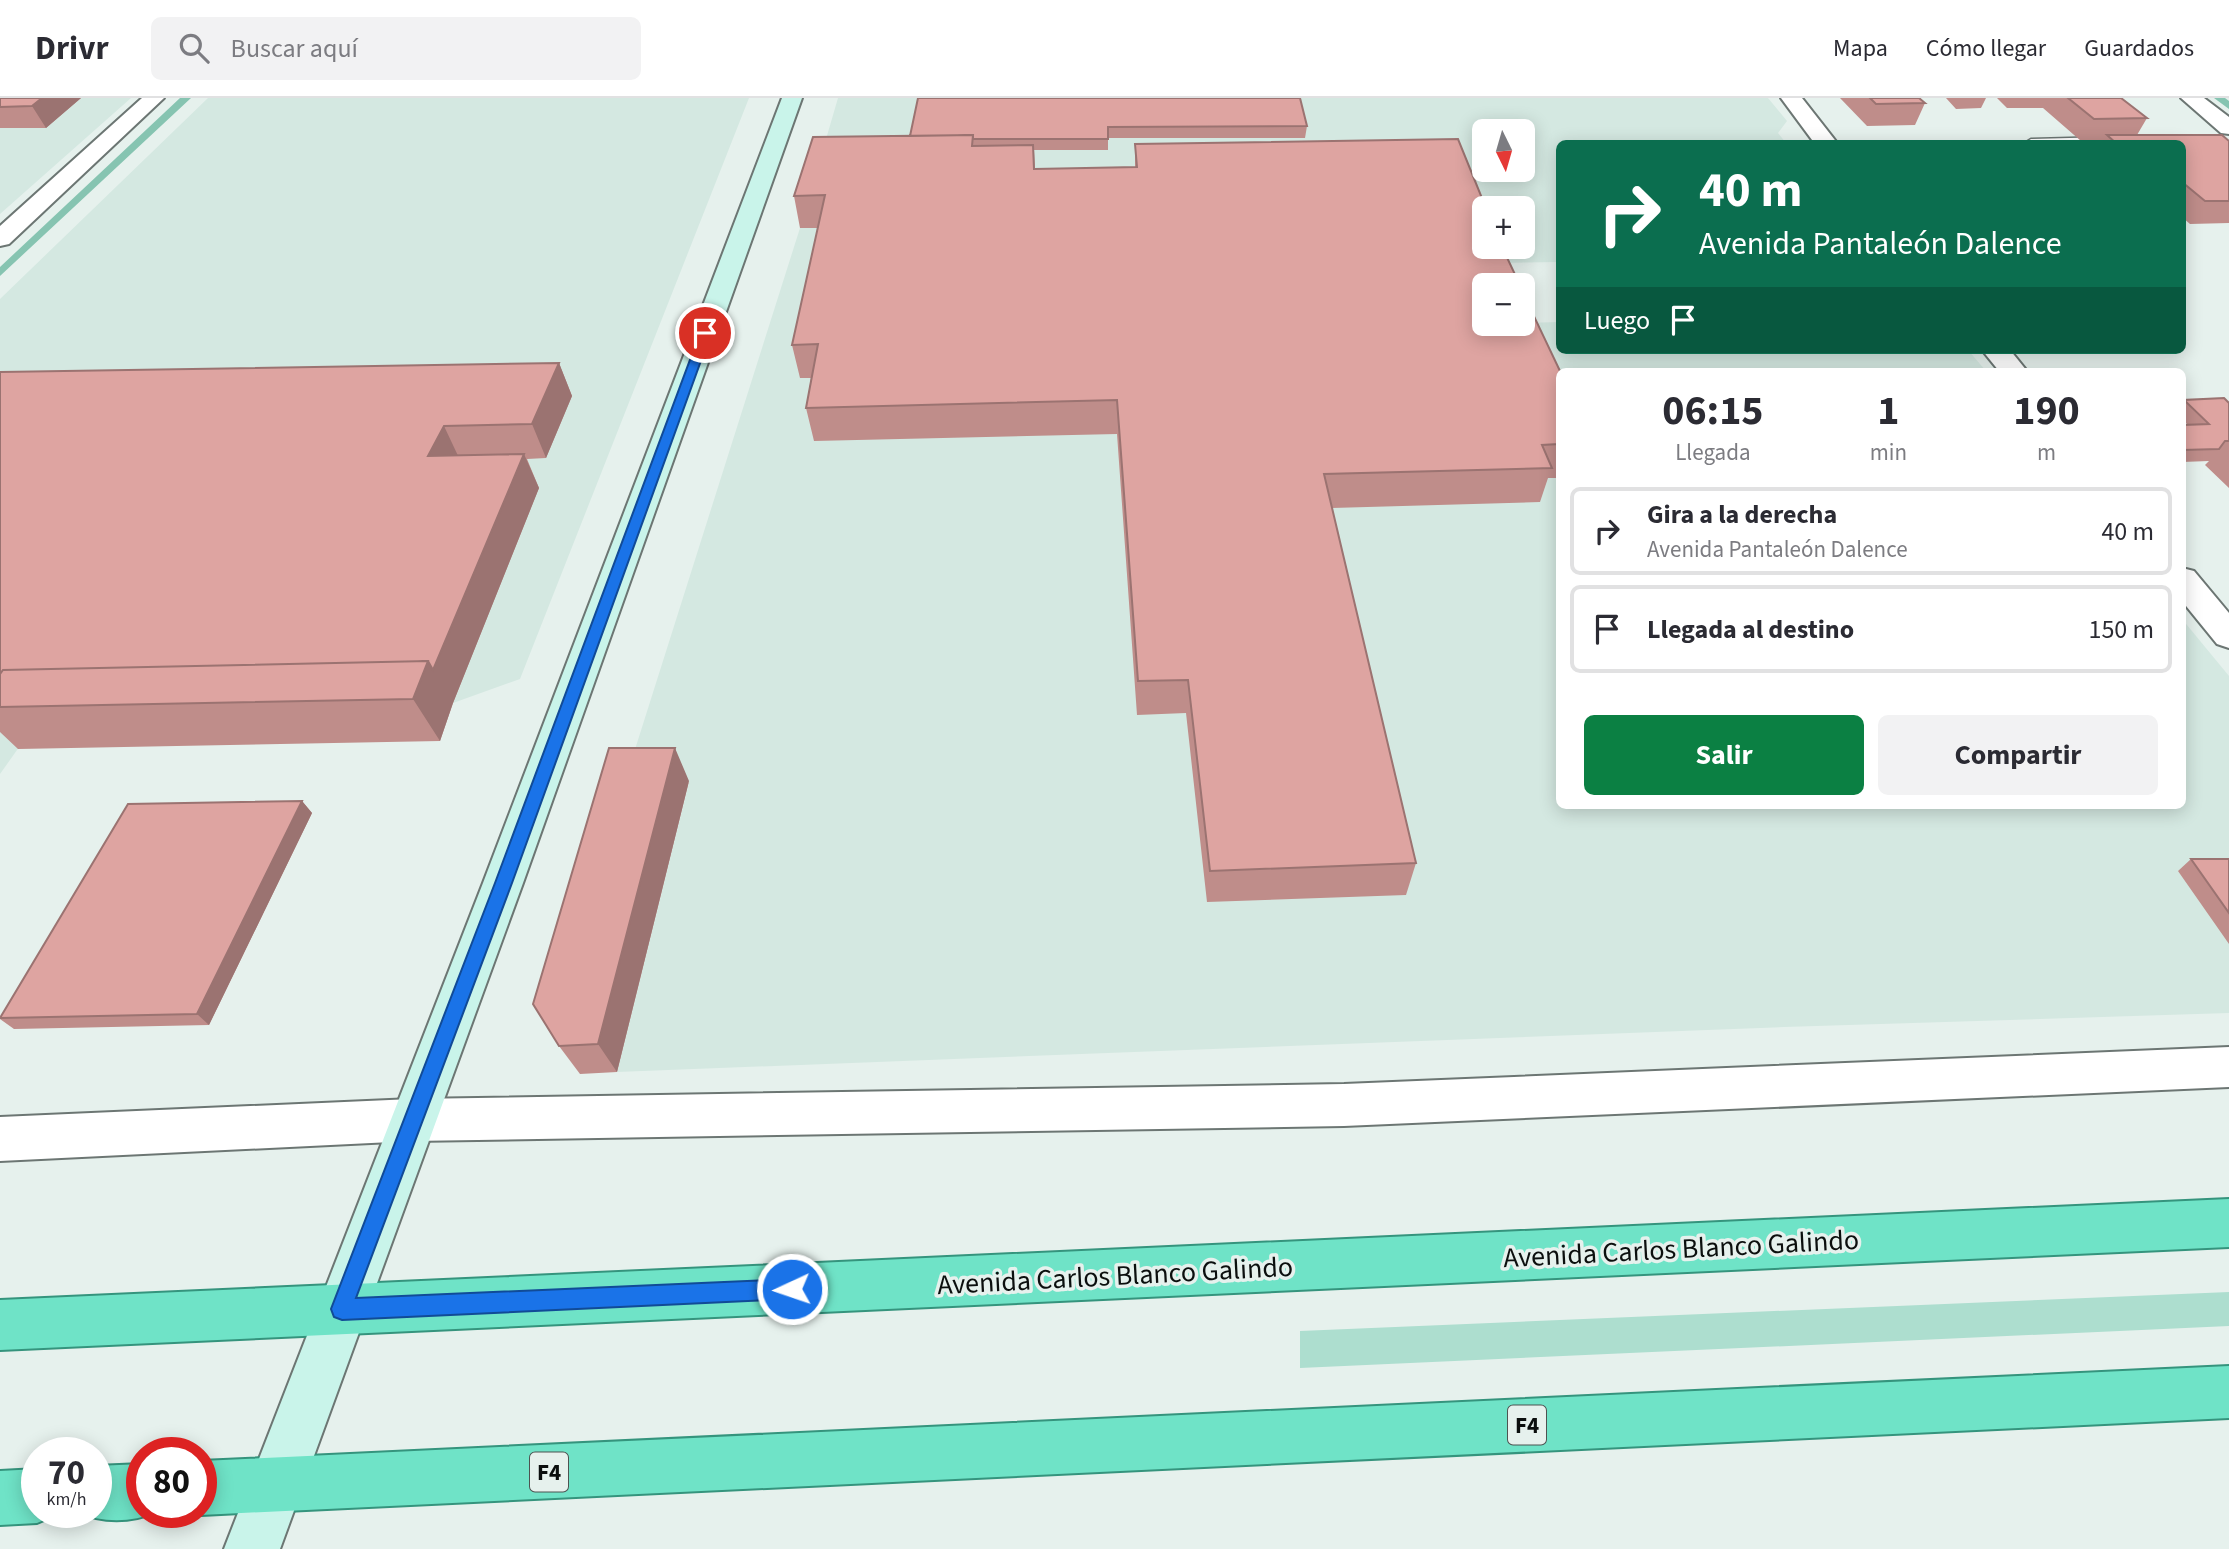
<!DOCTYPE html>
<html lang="es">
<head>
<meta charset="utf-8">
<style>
	body { margin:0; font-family:"Source Sans 3",sans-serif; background:#f2f2f3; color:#2b2b33; height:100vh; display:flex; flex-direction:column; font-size:26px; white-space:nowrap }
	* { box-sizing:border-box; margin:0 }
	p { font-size:23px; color:#7c7c81 }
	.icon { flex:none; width:38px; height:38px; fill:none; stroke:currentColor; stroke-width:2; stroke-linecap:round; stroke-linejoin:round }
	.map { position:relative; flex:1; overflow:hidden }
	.side { position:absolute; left:1556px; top:270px; width:630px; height:441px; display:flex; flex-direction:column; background:#fff; border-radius:10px; box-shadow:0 4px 18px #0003 }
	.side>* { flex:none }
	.top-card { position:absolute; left:1556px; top:42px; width:630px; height:214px; border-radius:10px; box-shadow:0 4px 18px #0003; background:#0b6e4f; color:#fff; overflow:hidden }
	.needle { width:46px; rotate:175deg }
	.fabs { position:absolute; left:1472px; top:21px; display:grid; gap:14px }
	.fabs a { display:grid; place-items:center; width:63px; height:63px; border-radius:10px; background:#fff; box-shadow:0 4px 18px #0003; font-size:35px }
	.speed { position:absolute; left:21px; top:1339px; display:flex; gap:14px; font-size:35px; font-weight:700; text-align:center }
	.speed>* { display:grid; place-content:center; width:91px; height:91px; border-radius:50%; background:#fff; box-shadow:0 4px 18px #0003; line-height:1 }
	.speed small { font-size:18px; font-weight:400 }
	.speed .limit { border:10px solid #d22; background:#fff; color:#111 }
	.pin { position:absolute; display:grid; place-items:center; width:60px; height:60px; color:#fff; margin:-30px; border:4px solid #fff; border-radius:50%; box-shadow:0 2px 7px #0007 }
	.me { position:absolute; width:77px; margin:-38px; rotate:267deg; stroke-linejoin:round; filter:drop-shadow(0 0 5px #0008) }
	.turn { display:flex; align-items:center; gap:24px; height:147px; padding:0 28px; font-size:32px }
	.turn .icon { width:91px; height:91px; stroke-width:2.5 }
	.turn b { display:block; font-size:49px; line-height:60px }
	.then { display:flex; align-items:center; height:66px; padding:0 28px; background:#0003; gap:14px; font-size:26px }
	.eta { display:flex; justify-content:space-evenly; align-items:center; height:119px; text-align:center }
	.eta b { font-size:42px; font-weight:700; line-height:49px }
	.primary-button { display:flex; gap:14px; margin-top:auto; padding:14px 28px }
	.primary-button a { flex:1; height:80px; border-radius:10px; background:#0b8043; color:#fff; font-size:28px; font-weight:700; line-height:80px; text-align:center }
	.primary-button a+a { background:#f2f2f3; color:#2b2b33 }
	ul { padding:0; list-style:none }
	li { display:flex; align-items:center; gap:21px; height:88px; margin:0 14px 10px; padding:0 14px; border:4px solid #e1e1e2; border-radius:10px }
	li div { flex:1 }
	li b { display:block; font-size:26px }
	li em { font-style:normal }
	header { display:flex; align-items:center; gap:42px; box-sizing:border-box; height:98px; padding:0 35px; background:#fff; border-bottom:2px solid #e1e1e2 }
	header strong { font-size:33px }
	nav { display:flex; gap:38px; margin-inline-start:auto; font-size:24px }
	.search { width:490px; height:63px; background:#f2f2f3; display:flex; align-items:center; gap:18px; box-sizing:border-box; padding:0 24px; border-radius:10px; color:#7c7c81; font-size:26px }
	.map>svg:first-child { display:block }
	.built { fill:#d4e8e1; fill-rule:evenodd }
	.green { fill:#addecf }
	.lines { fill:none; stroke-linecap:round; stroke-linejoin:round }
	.stream { fill:#86c4b1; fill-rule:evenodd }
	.service-casing { stroke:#6c7673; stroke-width:3 }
	.minor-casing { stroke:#6c7673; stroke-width:4 }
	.secondary-casing { stroke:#6c7673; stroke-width:4 }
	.trunk-casing { stroke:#35947d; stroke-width:4 }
	.service { fill:#fff; fill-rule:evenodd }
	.minor { fill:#fff; fill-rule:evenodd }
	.secondary { fill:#c9f4ea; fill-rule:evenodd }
	.trunk { fill:#6fe3c7; fill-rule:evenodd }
	.wall { fill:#bf8d8a }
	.shaded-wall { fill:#9b7371 }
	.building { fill:#dea4a1; stroke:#9b7371; stroke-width:2 }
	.route { fill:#1a73e8; stroke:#114b97; stroke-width:2 }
	.labels { text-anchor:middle; stroke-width:7; stroke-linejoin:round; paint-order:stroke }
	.shield { fill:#e6f1ed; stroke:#4d5351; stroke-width:2 }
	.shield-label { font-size:23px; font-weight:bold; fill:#0b0f0e }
	.near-street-label { font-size:28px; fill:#0b0f0e; stroke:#e6f1ed }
</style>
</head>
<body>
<header>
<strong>Drivr</strong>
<div class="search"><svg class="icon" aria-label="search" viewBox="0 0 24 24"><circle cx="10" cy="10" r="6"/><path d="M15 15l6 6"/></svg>Buscar aquí</div>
<nav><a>Mapa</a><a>Cómo llegar</a><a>Guardados</a></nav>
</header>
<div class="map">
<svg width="2229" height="1451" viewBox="0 0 2229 1451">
	<rect width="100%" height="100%" fill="#e6f1ed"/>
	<!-- built -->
	<path class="built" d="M0,0H131L0,116Z
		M208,0H749L520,581L453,605L44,614L0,676V201Z
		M838,0H1768L1787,23L1778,35L1786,45L1559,46V164L1487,165L1484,226L1559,224V252H1968L1986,273H1559V707H2182V521L2229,578V915L1784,929L617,974L689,684L625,683L800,130ZM1484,33H1522V72H1484ZM1484,110H1522V149H1484Z"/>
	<!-- green -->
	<path class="green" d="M2229,1194V1228L1300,1270V1233Z"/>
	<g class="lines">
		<!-- stream -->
		<path class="stream" d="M180,0H191L0,178V169Z
			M2214,0H2225L2229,3V11Z"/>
		<!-- service casing -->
		<g class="service-casing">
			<path id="service" d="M2145,38L2151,39L2152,46H2023L2031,41Z"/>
		</g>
		<!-- minor casing -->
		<g class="minor-casing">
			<path id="minor" d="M142,0H164L9,146L0,148V128Z
				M1781,0H1802L1838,46H1815Z
				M2181,0H2204L2229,19V36L2221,35Z
				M1982,252H2010L2027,273H1999Z
				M2182,470L2194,473L2229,515V550L2217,546L2182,503Z
				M2229,949V989L1344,1028L412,1043L0,1063V1019L412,1001L1344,986Z"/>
		</g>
		<!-- secondary casing -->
		<g class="secondary-casing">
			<path id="secondary" d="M782,0H802L523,785L280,1451H224L483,785Z"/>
		</g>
		<!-- trunk casing -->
		<g class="trunk-casing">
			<path id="trunk" d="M2229,1101V1149L0,1252V1202Z
				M2229,1268V1320L201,1417L193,1414H201V1363Z
				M142,1366V1414H157C131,1425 102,1425 77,1414H96V1368Z
				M37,1371V1414H58L56,1417L37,1425L0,1427V1373Z"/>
		</g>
		<!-- service -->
		<use href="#service" class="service"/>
		<!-- minor -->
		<use href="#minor" class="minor"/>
		<!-- secondary -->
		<use href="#secondary" class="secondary"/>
		<!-- trunk -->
		<use href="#trunk" class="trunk"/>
	</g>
	<!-- wall -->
	<path class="wall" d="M0,0H81L46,30H0Z
		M918,0L1307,28L1305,40H1108V52H1034L1035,71L1135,69V46L1484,110L1559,273V380H1548L1540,404L1332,410L1416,765L1406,797L1207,804L1186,615L1137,617L1117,336L814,343L806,310L811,280H800L792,247L818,130H800L794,98L910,38Z
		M1840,0H1921L1920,1L1925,5L1915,27L1867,28Z
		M1946,0H1986L1981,10L1956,11Z
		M1997,0H2121L2147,20L2137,37L2229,43V125L2190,126L2182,119V46H2102L2104,43H2081L2043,10H2007Z
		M559,265L572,298L546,360L527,361L539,390L453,605L440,643L18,651L0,634V274Z
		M2184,302L2229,305V390L2205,367L2209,363L2182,364V327H2188L2182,321V304Z
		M689,683L617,974L580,976L559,948Z
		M302,703L312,715L209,927L14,931L0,921Z
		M2191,761H2229V846L2178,773Z"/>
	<!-- shaded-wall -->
	<path class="shaded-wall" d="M42,0H81L46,30L32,8Z
		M559,265L572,298L546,360L532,326Z
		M444,328L460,362L428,358Z
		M524,356L539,390L453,605L440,643L413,601L428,563Z
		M675,650L689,683L617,974L598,946Z
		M302,703L312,715L209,927L197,916Z"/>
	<!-- building -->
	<path class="building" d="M0,0H42L32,8L0,9Z
		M918,0H1300L1307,28L1108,29V41H973V37L910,38Z
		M1870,0H1919L1925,5L1876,6Z
		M2068,0H2121L2147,20L2094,21Z
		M973,37L972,48L1033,47L1034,71L1137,69L1135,46L1458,41L1486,110H1484V149H1502L1520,187H1484V226H1522V193L1560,273L1559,346L1542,347L1552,370L1324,376L1416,765L1210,773L1188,582L1138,583L1117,302L806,310L818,246L792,247L825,97L794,98L813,39Z
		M2107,37H2222L2229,43V103H2205L2182,84V46H2117Z
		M559,265L532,326L444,328L428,358L524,356L433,572L428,563L3,572L0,576V274Z
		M2224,300L2229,305V343H2225L2219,351L2182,352V327L2209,326L2184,302Z
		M428,563L413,601L0,609V576L3,572Z
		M609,650H675L598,946L559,948L533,906Z
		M302,703L197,916L0,920L128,706Z
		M2191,761H2229V815Z"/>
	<!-- route -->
	<path class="route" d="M705,232L711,235L512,785L356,1200L792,1181L800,1184L803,1191L800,1198L792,1201L342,1222L334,1219L331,1211L495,785L700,235Z"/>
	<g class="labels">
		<!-- shield labels -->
		<g class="shield">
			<rect x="1508" y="1307.5" width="38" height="39" rx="5"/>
			<rect x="530" y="1354.5" width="38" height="39" rx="5"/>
		</g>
		<g class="shield-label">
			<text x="1527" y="1335">F4</text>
			<text x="549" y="1382">F4</text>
		</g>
		<!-- near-street labels -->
		<g class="near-street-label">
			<text transform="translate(1681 1150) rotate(-3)" y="10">Avenida Carlos Blanco Galindo</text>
			<text transform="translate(1115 1177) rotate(-3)" y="10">Avenida Carlos Blanco Galindo</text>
		</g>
	</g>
</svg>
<div class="fabs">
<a><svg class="needle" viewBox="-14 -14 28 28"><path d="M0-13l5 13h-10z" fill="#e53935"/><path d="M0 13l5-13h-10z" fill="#7c7c81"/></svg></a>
<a>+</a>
<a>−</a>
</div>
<div class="speed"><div>70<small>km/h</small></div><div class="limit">80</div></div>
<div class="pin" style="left:705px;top:235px;background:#d93025"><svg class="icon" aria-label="arrive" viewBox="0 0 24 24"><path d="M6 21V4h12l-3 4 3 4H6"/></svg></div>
<svg class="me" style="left:792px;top:1191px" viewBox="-20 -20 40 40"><circle r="17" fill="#1a73e8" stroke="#fff" stroke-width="3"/><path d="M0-11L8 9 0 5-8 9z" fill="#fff"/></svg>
<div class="top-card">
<div class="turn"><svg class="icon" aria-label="right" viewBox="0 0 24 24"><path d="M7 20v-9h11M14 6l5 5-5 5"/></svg><div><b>40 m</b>Avenida Pantaleón Dalence</div></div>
<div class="then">Luego<svg class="icon" aria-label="arrive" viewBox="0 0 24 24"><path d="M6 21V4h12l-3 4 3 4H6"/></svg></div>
</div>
<section class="side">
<div class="eta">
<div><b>06:15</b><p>Llegada</p></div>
<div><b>1</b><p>min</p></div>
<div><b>190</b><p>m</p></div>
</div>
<ul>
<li><svg class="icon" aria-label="right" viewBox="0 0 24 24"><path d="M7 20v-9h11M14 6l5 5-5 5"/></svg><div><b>Gira a la derecha</b><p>Avenida Pantaleón Dalence</p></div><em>40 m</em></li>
<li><svg class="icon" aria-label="arrive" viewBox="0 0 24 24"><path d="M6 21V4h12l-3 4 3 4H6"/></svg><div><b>Llegada al destino</b></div><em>150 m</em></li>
</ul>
<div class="primary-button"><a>Salir</a><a>Compartir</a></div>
</section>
</div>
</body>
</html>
